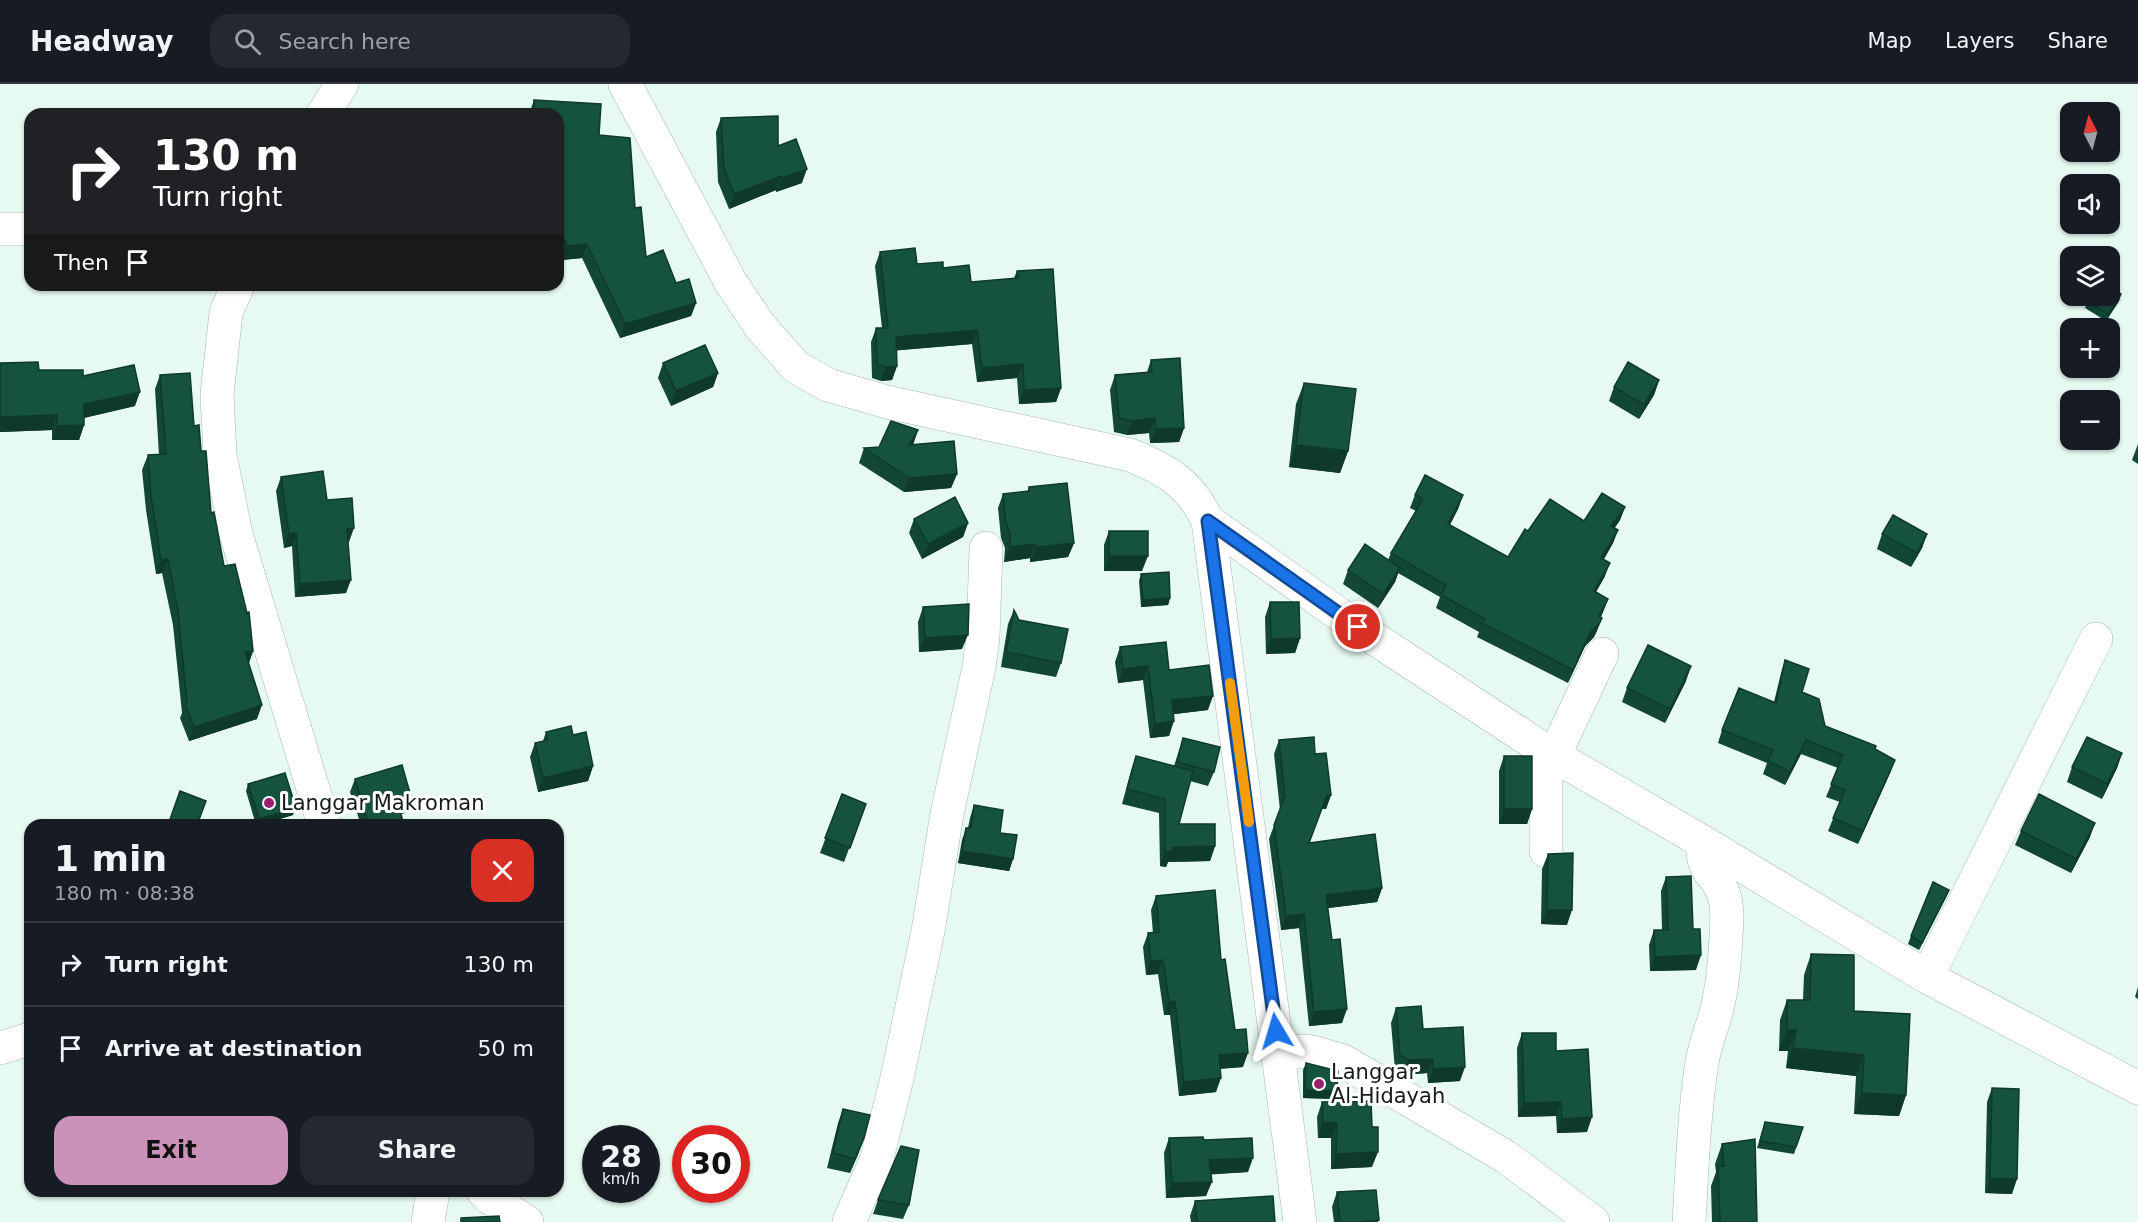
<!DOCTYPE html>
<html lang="en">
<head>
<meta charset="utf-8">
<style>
	body { margin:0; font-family:"DejaVu Sans",sans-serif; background:#242831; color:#f1f3f6; height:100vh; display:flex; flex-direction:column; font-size:22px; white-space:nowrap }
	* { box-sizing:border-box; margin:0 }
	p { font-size:20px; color:#9ea1a6 }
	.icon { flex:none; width:33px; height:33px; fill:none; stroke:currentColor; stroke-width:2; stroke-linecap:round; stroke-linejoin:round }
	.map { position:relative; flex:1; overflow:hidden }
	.drawer { position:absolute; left:24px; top:735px; width:540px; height:378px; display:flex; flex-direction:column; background:#171b24; border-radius:18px; box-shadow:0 2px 4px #0004 }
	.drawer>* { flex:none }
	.banner { position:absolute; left:24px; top:24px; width:540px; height:183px; border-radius:18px; box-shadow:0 2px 4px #0004; background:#202124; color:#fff; overflow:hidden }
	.needle { width:39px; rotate:354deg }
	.controls { position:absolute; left:2060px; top:18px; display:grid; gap:12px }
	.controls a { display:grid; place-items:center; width:60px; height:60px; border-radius:12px; background:#171b24; box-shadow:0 2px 4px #0004; font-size:30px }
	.speed { position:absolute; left:582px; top:1041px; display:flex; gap:12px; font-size:30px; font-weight:700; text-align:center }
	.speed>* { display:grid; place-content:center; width:78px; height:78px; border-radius:50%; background:#171b24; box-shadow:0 2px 4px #0004; line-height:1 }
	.speed small { font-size:15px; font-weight:400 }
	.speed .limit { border:9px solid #d22; background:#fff; color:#111 }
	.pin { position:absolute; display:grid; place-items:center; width:51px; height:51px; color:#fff; margin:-26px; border:3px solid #fff; border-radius:50%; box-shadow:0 2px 6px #0007 }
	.me { position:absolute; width:66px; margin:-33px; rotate:353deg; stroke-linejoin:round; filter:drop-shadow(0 0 4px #0008) }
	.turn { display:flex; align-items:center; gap:21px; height:126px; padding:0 30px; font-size:27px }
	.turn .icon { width:78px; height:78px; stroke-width:2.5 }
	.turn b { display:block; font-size:42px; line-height:51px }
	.then { display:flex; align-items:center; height:57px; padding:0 30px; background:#0003; gap:12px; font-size:22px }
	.round { display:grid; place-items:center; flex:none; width:63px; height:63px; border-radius:18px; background:#242831 }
	.overview { display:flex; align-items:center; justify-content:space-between; height:102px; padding:0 30px }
	h1 { font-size:36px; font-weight:700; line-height:45px }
	.primary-button { display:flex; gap:12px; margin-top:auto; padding:12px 30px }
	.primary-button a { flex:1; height:69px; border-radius:18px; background:#cb92b9; color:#111; font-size:24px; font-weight:700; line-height:69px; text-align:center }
	.primary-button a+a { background:#242831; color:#f1f3f6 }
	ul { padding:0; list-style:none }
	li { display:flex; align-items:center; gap:18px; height:84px; padding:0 30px; border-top:2px solid #363941 }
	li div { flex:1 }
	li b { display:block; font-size:22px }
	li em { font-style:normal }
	header { display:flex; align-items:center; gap:36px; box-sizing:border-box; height:84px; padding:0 30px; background:#171b24; border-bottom:2px solid #363941 }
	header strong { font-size:28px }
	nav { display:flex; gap:33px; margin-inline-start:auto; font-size:21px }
	.search { width:420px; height:54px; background:#242831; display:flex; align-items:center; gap:15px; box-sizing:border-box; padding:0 21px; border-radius:18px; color:#9ea1a6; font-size:22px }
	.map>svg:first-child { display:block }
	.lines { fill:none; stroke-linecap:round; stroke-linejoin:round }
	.minor-casing { stroke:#a6b8b0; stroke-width:34 }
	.minor { stroke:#fff; stroke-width:33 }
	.wall { fill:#124735 }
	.shaded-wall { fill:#0f3a2b }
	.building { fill:#15533e; stroke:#0f3a2b; stroke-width:1.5 }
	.route-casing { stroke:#114b97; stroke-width:15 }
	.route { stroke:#1a73e8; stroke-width:10 }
	.slow { stroke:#f59e0b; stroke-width:10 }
	.poi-dot { fill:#9c1b6f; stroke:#fff; stroke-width:2 }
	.labels { text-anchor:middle; stroke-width:6; stroke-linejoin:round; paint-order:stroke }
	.poi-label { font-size:21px; fill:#141b18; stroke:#fff; text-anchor:start }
</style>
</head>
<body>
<header>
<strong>Headway</strong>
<div class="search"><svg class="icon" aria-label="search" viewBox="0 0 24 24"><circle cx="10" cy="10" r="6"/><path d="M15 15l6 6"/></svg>Search here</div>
<nav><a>Map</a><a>Layers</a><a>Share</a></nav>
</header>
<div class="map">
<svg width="2138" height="1138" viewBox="0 0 2138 1138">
	<rect width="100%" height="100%" fill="#e7faf1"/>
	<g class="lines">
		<!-- minor casing -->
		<g class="minor-casing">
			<path id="minor" d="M625,0L730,197L760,242L796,283L828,301L887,318L1130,371C1167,386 1190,399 1208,437L1300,1138
				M323,30L342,0
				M0,145H30
				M238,201L226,229L217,310L220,371L236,450L324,741
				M1208,437L1357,543L1546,667L1703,758L1927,893L2138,1004
				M1554,672L1602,570
				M1546,767V667
				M1927,893L2096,555
				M0,964L30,955
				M1279,970L1300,967L1313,968L1343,977L1506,1073L1593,1138
				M483,1107L490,1114L527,1138
				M428,1138L433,1107
				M849,1138L877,1074L897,994L928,847L947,730L979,583L983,553L986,464
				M1689,1138C1692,1085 1694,1031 1702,978C1706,956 1715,937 1719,916C1723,896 1725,873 1726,852C1727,839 1728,824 1724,811C1716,787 1701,791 1703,758"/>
		</g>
		<!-- minor -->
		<use href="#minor" class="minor"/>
	</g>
	<!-- wall -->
	<path class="wall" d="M534,16L599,51L635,124L646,173L676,199L696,219L691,232L620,254L582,174L562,176L558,30H529Z
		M721,34L778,62L802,99L776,108V106L729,125L718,98L716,48Z
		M880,168L917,180L943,184L971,198L1014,194L1017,187L1061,304L1056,318L1019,320L1017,294L977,298L972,260L897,266V282L892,296L881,297L872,294L871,258L876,244H882L875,182Z
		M2121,210L2119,217L2106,237L2085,224L2088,217Z
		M1151,276L1184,344L1179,358L1150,359L1149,349L1127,351L1114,348L1110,306L1115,291L1147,288Z
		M0,279L39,286L83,292L135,322L84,334V341L79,356H52V346L0,348Z
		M663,279L718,289L713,303L671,322L658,294Z
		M160,291L194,342L201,367L211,429L224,482L253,567L249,579L257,635L189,657L180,634L182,629L173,541L162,489L156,490L146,426L142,386L148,371H159L155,305Z
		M1659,296L1654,311L1639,335L1609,317L1614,303Z
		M1304,299L1348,367L1340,389L1289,383L1296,320Z
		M918,346L913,360L957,390L951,404L904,408L859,379L864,364L879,363Z
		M2138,360V380L2132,376Z
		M281,393L327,416L349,458H348L346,509L295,513L292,462L284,464L276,407Z
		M1029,403L1074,459L1068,473L1030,478V474L1004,478L1005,464L1001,454L998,424L1003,410L1027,408Z
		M1415,411H1463L1458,425L1450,441L1508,473L1528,447L1584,437L1625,423L1620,436L1614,444L1618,446L1613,459L1604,475L1605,492L1596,508L1608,515L1601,533L1602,534L1594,553L1585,562L1568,599L1477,553L1479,548L1436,524L1440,513L1398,489L1395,498L1378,524L1343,500L1348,486L1388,476L1391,469L1416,427L1410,424Z
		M914,435L968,439L963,453L922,475L909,449Z
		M1109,447L1142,487H1104V461Z
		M1882,450H1927L1922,464L1911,483L1877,465Z
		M1141,490L1170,514L1168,521L1141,523L1139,497Z
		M1270,518L1300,554L1295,569L1266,570L1265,533Z
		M923,523L962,565L919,568L918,538Z
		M1014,526L1019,536L1061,579L1056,593L1001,583L1008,540Z
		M1120,563L1169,586L1208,626L1174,630L1169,652L1150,654L1143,596L1118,599L1115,578Z
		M1785,576L1802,608L1825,642L1876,662L1875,665L1895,676L1890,689L1858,760L1828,747L1840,718L1826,713L1838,684L1801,670L1785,701L1763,690L1767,679L1718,659L1722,646L1774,618L1781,589Z
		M1686,597L1665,639L1622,618L1627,604Z
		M546,648L573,651L593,682L588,697L538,708L530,673L535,659L543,657Z
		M1183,654L1214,688L1208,702L1190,697L1179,740L1215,762L1210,777L1168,778L1166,783L1160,782L1159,729L1122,720L1131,687L1136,672L1174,682Z
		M1279,656L1315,670L1331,711L1326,725H1321L1309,759L1382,804L1377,818L1328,824L1342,939L1309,942L1299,844L1281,846L1269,755L1280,726L1274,670Z
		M2122,669L2117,684L2102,715L2067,698L2072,683Z
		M1504,672L1532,725L1527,740H1499V687Z
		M355,695L408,728L401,730L404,741H361L350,708Z
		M248,700L293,731L260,741H256L246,707Z
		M842,710L866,720L844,778L820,769Z
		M974,721L1000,749L1013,775L1009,787L958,779L962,756L966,744H968L970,734Z
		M2021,747L2090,753L2071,789L2015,761Z
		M1548,770L1567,841L1541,840L1542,785Z
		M1666,793L1693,845L1696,886L1650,887L1649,861L1654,846H1662L1661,807Z
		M1949,806L1946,813L1919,866L1908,860L1911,852Z
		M1156,812L1221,876L1243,983L1220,985L1216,1008L1179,1012L1170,931H1164L1158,890L1146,891L1143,863L1148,849H1153L1151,826Z
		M1811,870L1854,927L1906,1011L1899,1032L1854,1030L1856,992L1786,984L1788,967H1779L1780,936L1787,916H1803L1804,891Z
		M2138,903V915L2135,913Z
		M1396,924L1423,945L1460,997L1428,999L1427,989L1403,991L1395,986L1391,939Z
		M1522,949L1556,967L1587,1048L1557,1049L1556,1032L1518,1033L1517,964Z
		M1306,979L1335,1015L1303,1014V986Z
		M1992,1004L2012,1110L1985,1109L1987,1018Z
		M1322,1018L1372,1043V1083L1331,1085V1054H1318L1317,1033Z
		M843,1025L859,1068L850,1089L827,1084L838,1039Z
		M1765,1038L1803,1043L1794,1070L1757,1064Z
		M1169,1054L1204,1056L1248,1088L1211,1090L1206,1112L1166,1114L1164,1069Z
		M1722,1060L1757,1138H1712L1711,1102L1716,1088L1715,1080Z
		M1337,1108L1379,1136L1378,1138H1334L1332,1123Z
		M878,1116L909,1121L903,1135L873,1130Z
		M1195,1117L1275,1138H1191L1190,1132Z"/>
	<!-- shaded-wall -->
	<path class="shaded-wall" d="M807,85L802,99L776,108L782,94Z
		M781,92L776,106L729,125L734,110Z
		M566,157L561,171H558V159Z
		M587,160L582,174L562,176L566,162Z
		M2121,210L2119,217L2106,237L2108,230Z
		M696,219L691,232L620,254L625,240Z
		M977,246L972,260L891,267L896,253Z
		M1023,280L1017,294L977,298L982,284Z
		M897,282L892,296L881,297L886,283Z
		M718,289L713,303L671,322L676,307Z
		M1659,296L1654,311L1639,335L1644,321Z
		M1061,304L1056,318L1019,320L1024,306Z
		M140,308L135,322L79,335L84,320Z
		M57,331L52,346L0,348V333Z
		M1155,334L1149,349L1127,351L1132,337Z
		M84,341L79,356H52L57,342Z
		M1184,344L1179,358L1150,359L1156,345Z
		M918,346L913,361H909Z
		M1296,361L1348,367L1340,389L1289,383Z
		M957,390L951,404L904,408L909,394Z
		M1463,411L1458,425L1443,453L1448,440Z
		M1625,423L1620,436L1607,456L1611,442Z
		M968,439L963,453L922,475L928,460Z
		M354,444L349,458H343L347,445Z
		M1618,446L1613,459L1597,487L1601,474Z
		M296,449L292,462L284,464L289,450Z
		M1927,450L1922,464L1911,483L1917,469Z
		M1074,459L1068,473L1030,478L1036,463Z
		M1035,460L1030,474L1004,478L1010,463Z
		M1109,472H1148L1142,487H1104Z
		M168,475L162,489L156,490L161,476Z
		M1610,479L1605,492L1589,520L1594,507Z
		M1400,484L1395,498L1378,524L1383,510Z
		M351,496L346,509L295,513L300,500Z
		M1170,514L1168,521L1141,523L1143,516Z
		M1608,515L1603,528L1595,544L1602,534L1597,547L1594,553L1585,562L1568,599L1573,586L1590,549Z
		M968,551L962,565L919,568L925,554Z
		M1300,554L1295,569L1266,570L1271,555Z
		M253,567L248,581L245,568Z
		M1148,582L1143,596L1118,599L1123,585Z
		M1691,582L1686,597L1665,639L1670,625Z
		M1213,612L1208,626L1167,631L1172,616Z
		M262,621L257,635L189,657L194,643Z
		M1174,637L1169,652L1150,654L1155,640Z
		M1806,656L1801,670L1785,701L1790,688Z
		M2122,669L2117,684L2102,715L2107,700Z
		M1895,676L1890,689L1858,760L1863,747Z
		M593,682L588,697L538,708L543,694Z
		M1327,711H1331L1326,725H1321Z
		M412,716L408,728L393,732L398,720Z
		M296,724L293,731L260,741H257L259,735Z
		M1504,725H1532L1527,740H1499Z
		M2095,739L2090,753L2071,789L2076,775Z
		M1215,762L1210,777L1168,778L1166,783L1160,782L1165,767L1173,763Z
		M962,767L1013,775L1009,787L958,779Z
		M1382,804L1377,818L1321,825L1326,811Z
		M1949,806L1946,813L1919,866L1922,859Z
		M1547,826H1572L1567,841L1541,840Z
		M1304,830L1299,844L1281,846L1286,832Z
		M1701,871L1696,886L1650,887L1655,873Z
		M1163,876L1158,890L1146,891L1151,877Z
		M1175,917L1170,931H1164L1169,918Z
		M1347,925L1342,939L1309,942L1314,928Z
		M1787,946H1796L1788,967H1779Z
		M1793,964L1864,971L1856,992L1786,984Z
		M1248,969L1243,983L1214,985L1219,971Z
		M1433,975L1427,989L1403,991L1408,976Z
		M1465,983L1460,997L1428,999L1433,985Z
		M1221,994L1216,1008L1179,1012L1184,998Z
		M1305,1006L1337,1007L1335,1015L1303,1014Z
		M1862,1009L1906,1011L1899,1032L1854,1030Z
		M1561,1018L1556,1032L1518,1033L1524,1019Z
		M1592,1033L1587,1048L1557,1049L1562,1035Z
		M1323,1039H1337L1331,1054H1318Z
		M864,1054L859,1068L850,1089L855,1075Z
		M1378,1068L1372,1083L1331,1085L1336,1070Z
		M1253,1074L1248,1088L1204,1091L1209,1076Z
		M1990,1095H2017L2012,1110L1985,1109Z
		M1212,1098L1206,1112L1166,1114L1172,1099Z"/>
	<!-- building -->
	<path class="building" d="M534,16L601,20L599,51L630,54L635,124L641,123L646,173L663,166L676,199L689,195L696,219L625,240L587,160L566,162V157L558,159V30H534Z
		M778,32V62L796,55L807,85L782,94L781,92L734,110L724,84L721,34Z
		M915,164L917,180L943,178V184L969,181L971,198L1018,194L1017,187L1053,185L1061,304L1024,306L1023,280L982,284L977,246L896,253L897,282L886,283L877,280L876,244H888L880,168Z
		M2109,202L2121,210L2108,230L2088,217L2091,212H2109Z
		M705,261L718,289L676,307L663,279Z
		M1180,274L1184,344L1156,345L1155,334L1132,337L1119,334L1115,291L1152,288L1151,276Z
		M38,278L39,286H83V292L134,281L140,308L84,320V341L57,342V331L0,333V279Z
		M1628,278L1659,296L1644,321L1614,303Z
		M190,289L194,342L199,341L201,367H206L211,429L214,428L224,482L235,480L247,529L249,528L253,567L245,568L262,621L194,643L185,620L187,619L178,527L168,475L161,476L151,412L148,371L166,370L160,291Z
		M1304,299L1356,305L1348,367L1296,361Z
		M891,337L918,346L909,361L954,357L957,390L909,394L864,364L879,363Z
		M323,387L327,416L352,414L354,444L347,445L351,496L300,500L296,449L289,450L281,393Z
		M1425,391L1463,411L1448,440L1508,473L1525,445L1528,447L1550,415L1584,437L1602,409L1625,423L1611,442L1618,446L1601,474L1610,479L1594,507L1608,515L1599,532L1602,534L1599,540L1590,549L1573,586L1482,539L1485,535L1441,511L1446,501L1391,469L1423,415L1415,411Z
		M1067,399L1074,459L1036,463L1035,460L1010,463V450L1006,439L1003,410L1029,407V403Z
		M955,413L968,439L928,460L914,435Z
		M1893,431L1927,450L1917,469L1882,450Z
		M1109,447H1148V472H1109Z
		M1365,460L1400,484L1383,510L1348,486Z
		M1169,488L1170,514L1143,516L1141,490Z
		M1270,518H1299L1300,554L1271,555Z
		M969,520L968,551L925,554L923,523Z
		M1014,526L1019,536L1068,545L1061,579L1006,568Z
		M1166,558L1169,586L1209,581L1213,612L1172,616L1174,637L1155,640L1148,582L1123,585L1120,563Z
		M1648,561L1691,582L1670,625L1627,604Z
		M1785,576L1809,585L1802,608L1819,615L1825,642L1876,662L1875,665L1895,676L1863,747L1833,734L1845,706L1831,700L1843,671L1806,656L1790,688L1768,677L1773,666L1722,646L1739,604L1776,619Z
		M571,642L573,651L586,648L593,682L543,694L535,659L548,656L546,648Z
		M1314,653L1315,670L1326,669L1331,711H1327L1309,759L1375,750L1382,804L1326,811L1332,856L1340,855L1347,925L1314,928L1304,830L1286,832L1274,741L1285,712L1279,656Z
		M2087,653L2122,669L2107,700L2072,683Z
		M1183,654L1220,663L1214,688L1177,678Z
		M1136,672L1193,687L1179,740H1215V762L1173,763L1172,768L1165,767V715L1127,705Z
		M1504,672H1532V725H1504Z
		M402,681L412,716L398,720L404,741H366L364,736L367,735L355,695Z
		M285,689L296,724L259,735L248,700Z
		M180,707L206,717L197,741H168Z
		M842,710L866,720L850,764L825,754Z
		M2039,710L2095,739L2076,775L2021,747Z
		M974,721L1003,726L1000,749L1017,751L1013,775L962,767L966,744H971Z
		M1573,769L1572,826H1547L1548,770Z
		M1691,792L1693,845H1700L1701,871L1655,873L1654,846H1668L1666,793Z
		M1933,798L1949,806L1922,859L1911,852Z
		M1215,806L1221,876L1225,875L1235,946L1246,945L1248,969L1219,971L1221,994L1184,998L1175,917L1169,918L1163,876L1151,877L1148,849L1159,848L1156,812Z
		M1811,870L1854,871V927L1910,930L1906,1011L1862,1009L1864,971L1793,964L1796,946H1787V916H1810Z
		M1421,922L1423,945L1463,943L1465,983L1433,985V975L1408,976L1400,971L1396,924Z
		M1522,949H1556V967L1588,965L1592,1033L1562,1035L1561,1018L1524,1019Z
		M1306,979L1338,987L1337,1007L1305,1006Z
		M1992,1004L2019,1005L2017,1095H1990Z
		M1371,1017L1372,1043H1378V1068L1336,1070L1337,1039H1323L1322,1018Z
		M843,1025L870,1031L864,1054L855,1075L833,1069Z
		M1765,1038L1803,1043L1796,1063L1760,1057Z
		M1203,1053L1204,1056L1252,1054L1253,1074L1209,1076L1212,1098L1172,1099L1169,1054Z
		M1755,1055L1757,1138H1720L1718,1082H1724L1722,1060Z
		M901,1062L919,1066L909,1121L878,1116Z
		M1376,1106L1379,1136L1361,1138H1340L1337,1108Z
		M1273,1112L1275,1138H1197L1195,1117Z
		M499,1132L500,1138H461V1134Z"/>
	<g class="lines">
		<!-- route casing -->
		<g class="route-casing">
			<path id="route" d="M1276,947L1208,437L1358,543"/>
		</g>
		<!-- route -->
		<use href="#route" class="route"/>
		<!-- slow -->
		<path class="slow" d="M1230,599L1249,738"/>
	</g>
	<!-- markers -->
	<g class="poi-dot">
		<circle cx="269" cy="719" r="6"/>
		<circle cx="1319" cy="1000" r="6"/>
	</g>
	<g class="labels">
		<!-- poi labels -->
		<g class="poi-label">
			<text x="281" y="726">Langgar Makroman</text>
			<text x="1331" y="995">Langgar<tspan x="1331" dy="24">Al-Hidayah</tspan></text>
		</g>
	</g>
</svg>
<div class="controls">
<a><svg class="needle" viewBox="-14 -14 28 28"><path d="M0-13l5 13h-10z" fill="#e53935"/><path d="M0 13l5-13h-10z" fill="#9ea1a6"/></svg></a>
<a><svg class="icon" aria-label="sound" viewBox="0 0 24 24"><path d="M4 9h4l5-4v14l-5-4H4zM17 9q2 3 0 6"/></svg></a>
<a><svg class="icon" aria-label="layers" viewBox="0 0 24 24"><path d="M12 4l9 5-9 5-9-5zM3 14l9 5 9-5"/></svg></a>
<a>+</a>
<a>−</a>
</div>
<div class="speed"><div>28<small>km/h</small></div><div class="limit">30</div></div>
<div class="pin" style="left:1358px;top:543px;background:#d93025"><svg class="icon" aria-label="arrive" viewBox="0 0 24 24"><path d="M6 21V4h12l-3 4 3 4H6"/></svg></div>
<svg class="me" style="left:1276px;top:947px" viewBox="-20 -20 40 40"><path d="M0-17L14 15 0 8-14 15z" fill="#1a73e8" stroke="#fff" stroke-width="4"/></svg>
<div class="banner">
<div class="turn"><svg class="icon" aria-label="right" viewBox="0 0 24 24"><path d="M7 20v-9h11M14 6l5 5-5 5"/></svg><div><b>130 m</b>Turn right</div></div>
<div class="then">Then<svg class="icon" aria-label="arrive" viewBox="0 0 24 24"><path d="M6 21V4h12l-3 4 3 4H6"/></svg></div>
</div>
<section class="drawer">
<div class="overview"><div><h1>1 min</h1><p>180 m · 08:38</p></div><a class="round" style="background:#d93025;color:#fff"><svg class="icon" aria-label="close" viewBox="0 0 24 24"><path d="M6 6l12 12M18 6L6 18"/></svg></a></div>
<ul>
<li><svg class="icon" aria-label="right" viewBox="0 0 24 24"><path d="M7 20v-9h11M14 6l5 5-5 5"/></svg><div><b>Turn right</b></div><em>130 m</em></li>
<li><svg class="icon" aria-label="arrive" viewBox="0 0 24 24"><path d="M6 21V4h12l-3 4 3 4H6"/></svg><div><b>Arrive at destination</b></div><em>50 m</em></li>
</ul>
<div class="primary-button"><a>Exit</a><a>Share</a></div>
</section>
</div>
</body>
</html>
